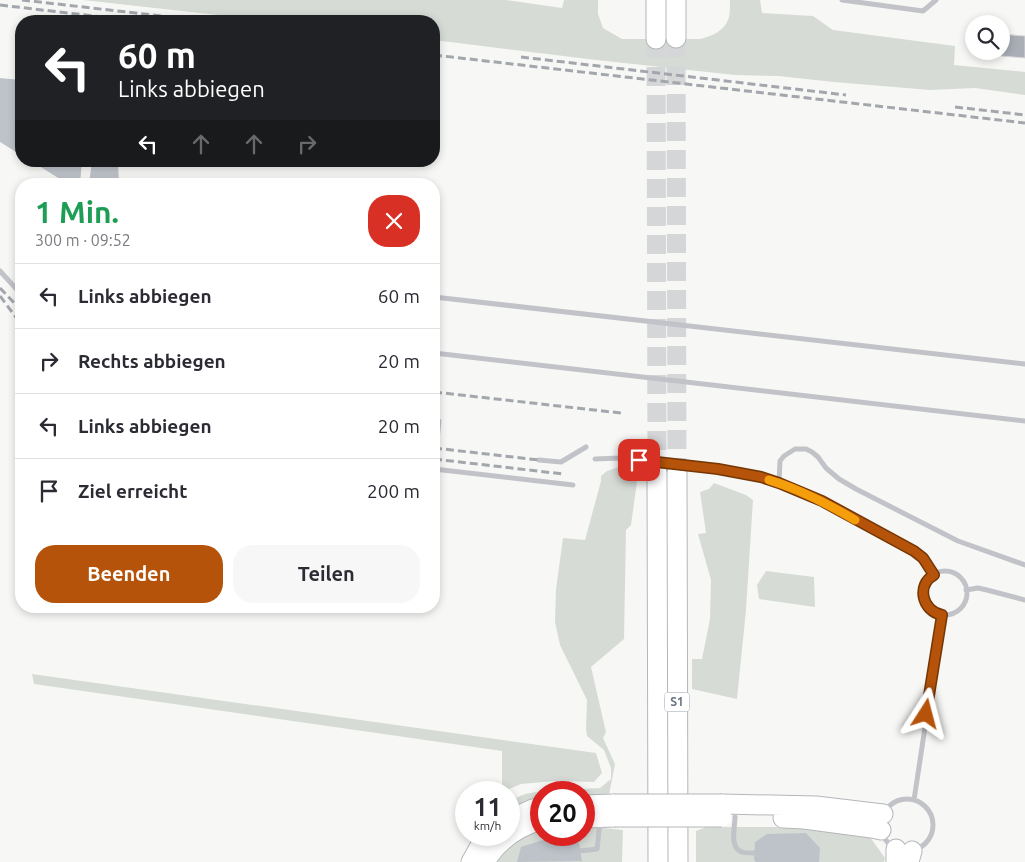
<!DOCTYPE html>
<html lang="de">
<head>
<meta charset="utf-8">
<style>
	body { margin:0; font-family:Ubuntu,sans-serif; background:#f7f7f7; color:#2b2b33; height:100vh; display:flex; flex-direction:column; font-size:19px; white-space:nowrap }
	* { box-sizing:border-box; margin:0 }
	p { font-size:16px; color:#7c7c81 }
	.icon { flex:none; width:28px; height:28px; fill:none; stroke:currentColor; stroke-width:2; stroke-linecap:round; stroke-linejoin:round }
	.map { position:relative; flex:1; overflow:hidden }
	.panel { position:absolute; left:15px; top:178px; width:425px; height:435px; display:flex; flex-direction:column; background:#fff; border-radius:20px; box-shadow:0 2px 8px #0003 }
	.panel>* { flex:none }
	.hud { position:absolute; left:15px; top:15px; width:425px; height:152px; border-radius:20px; box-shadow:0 2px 8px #0003; background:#202124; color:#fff; overflow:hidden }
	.fabs { position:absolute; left:965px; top:15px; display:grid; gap:10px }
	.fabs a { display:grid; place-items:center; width:45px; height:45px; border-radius:50%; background:#fff; box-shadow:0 2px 8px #0003; font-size:25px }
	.speed { position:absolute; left:455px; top:781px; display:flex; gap:10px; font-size:25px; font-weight:700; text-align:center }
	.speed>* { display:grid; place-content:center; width:65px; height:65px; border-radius:50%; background:#fff; box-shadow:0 2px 8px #0003; line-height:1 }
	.speed small { font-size:12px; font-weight:400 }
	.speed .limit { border:8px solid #d22; background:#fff; color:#111 }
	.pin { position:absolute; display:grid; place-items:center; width:42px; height:42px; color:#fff; margin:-21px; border-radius:10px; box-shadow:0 2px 8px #0006 }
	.me { position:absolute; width:55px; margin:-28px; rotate:9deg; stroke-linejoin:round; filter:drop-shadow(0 0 4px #0008) }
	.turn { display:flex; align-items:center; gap:18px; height:105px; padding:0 20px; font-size:22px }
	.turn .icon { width:65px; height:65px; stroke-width:2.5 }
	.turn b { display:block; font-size:35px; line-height:42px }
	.lanes { display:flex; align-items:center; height:48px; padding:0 20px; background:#0003; justify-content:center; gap:25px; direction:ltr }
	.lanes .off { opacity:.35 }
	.round { display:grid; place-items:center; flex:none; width:52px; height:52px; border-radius:20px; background:#f7f7f7 }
	.summary { display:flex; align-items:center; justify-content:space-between; height:85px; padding:0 20px }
	h1 { font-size:30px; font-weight:700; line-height:38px; color:#1e9e55 }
	.button { display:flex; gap:10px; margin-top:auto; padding:10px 20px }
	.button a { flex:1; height:58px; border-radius:20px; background:#b45309; color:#fff; font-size:20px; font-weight:700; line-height:58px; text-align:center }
	.button a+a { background:#f7f7f7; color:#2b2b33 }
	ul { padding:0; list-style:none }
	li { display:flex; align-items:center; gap:15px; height:65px; padding:0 20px; border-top:1px solid #e1e1e2 }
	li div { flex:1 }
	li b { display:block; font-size:19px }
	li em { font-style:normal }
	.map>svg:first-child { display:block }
	.green { fill:#d6dcd5 }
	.water { fill:#bec3ca }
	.building { fill:#aaaeb7; stroke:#d9d9d8 }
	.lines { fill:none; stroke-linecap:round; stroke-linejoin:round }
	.motorway-tunnel { stroke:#d4d6d8; stroke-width:19; stroke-dasharray:19 9; stroke-linecap:butt }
	.motorway-casing { stroke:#b4b6ba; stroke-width:21 }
	.service { stroke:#c1c3c8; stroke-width:5 }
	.motorway { stroke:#fff; stroke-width:19 }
	.rail { stroke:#a3a6ad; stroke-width:3; stroke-dasharray:8 4; stroke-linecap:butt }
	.motorway-bridge-casing { stroke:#b4b6ba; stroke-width:21; stroke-linecap:butt }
	.motorway-bridge { stroke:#fff; stroke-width:19 }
	.route-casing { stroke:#753606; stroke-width:12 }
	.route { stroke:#b45309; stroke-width:9 }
	.slow { stroke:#f59e0b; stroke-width:9 }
	.labels { text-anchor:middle; stroke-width:5; stroke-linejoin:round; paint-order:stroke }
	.shield { fill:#fff; stroke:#979ca8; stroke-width:1 }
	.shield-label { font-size:12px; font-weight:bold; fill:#6a7283 }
</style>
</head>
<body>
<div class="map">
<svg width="1025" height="862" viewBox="0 0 1025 862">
	<rect width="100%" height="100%" fill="#f7f8f5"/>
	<!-- green -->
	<path class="green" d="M83,0H506L562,8L564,0H598V14L603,28L622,39H700C712,36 725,31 729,17C730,12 730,5 730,0H760L762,13L813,16L833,30L955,46L954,65L1025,72V95L975,88L930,90L834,82L778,76L735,75L596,60L434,40V21H272Z
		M619,467H639L631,525L626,530L624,639L591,667L606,732L603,738L615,764L609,795L608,797L584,798V792H541V799L509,812V801L525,794L553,789L560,790L600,788L611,779V768L604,750L587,736L586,729L587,700L560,645L555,622L556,589L563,538L585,540L601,481V476L607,471Z
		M714,483L746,495L753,500L746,610L737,699L692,689V659H702L710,619L711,580L698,534L706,533L700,492L709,489Z
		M766,571L814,577L815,607L759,599L757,585Z
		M32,674L596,753L602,773L594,782L555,781L521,784L502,792V751L34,684Z
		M584,826L623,830L622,862H494L516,839L541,829V835H584Z
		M706,827H788L857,831L870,837L885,858L884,862H696V831Z"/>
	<!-- water -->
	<path class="water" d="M0,78L21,80V155L0,142Z
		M31,161H82L80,184H68Z
		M92,161H118L119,184H89Z
		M806,833L820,848L819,862H756L754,860L755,842L767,834Z
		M559,835H562L579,843L582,861L517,862L521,847Z"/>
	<!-- building -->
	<path class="building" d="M1001,34L1025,36V58L1001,56Z"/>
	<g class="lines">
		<!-- motorway-tunnel -->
		<path class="motorway-tunnel" d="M676,38L677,473
			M656,39L657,472"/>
		<!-- motorway casing -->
		<g class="motorway-casing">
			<path id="motorway" d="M676,0V38
				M656,39V0
				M657,472L658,862
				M677,473L678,862
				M722,804L816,806L883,814
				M584,805L614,804
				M584,818L614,817
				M783,818L804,819L872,828L881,830
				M509,820L533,809L541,807
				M896,849V862
				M471,862L481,844L490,835
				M485,862C497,841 518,827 541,820
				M909,862L912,851"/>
		</g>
		<!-- service -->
		<path class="service" d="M842,0L923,11L936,0
			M0,271L21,294
			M434,297L1025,364
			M434,353L1025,421
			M434,440H437L439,421
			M595,459L620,458L718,469L761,477L779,483L822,501L914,551L923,558L934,575
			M539,460L561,462L586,447
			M434,469L573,485
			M779,483L780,461L784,456L795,449H806L812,452L818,457L826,468L839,479L856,489L958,541L1025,565
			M923 593a22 22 0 1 1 44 0a22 22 0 1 1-44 0Z
			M966,590L978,588L987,590L1025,600
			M881 825a26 26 0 1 1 52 0a26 26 0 1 1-52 0Z
			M914,800L942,615
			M735,817C735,827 729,848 742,852C745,853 751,853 754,853
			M580,851L597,849L600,822"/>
		<!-- motorway -->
		<use href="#motorway" class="motorway"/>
		<!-- rail -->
		<path class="rail" d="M22,0L205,21
			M0,5L119,19
			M434,55L1025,123
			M521,57L846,95
			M955,107L1025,115
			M0,288L21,310
			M0,296L21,324
			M434,392L621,413
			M434,448L539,460
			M434,459L563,474"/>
		<!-- motorway-bridge casing -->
		<g class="motorway-bridge-casing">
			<path id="motorway-bridge" d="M614,804H722
				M614,817H722"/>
		</g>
		<!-- motorway-bridge -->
		<use href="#motorway-bridge" class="motorway-bridge"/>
	</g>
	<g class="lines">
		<!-- route casing -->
		<g class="route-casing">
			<path id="route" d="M639,460L718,469L761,477L779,483L822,501L914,551L923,558L934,575C916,585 922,611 942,615L926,714"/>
		</g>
		<!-- route -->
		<use href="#route" class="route"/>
		<!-- slow -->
		<path class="slow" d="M769,480C799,489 828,504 855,520"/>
	</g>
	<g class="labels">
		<!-- shield labels -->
		<rect class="shield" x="664.5" y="692.5" width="25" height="19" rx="4"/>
		<g class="shield-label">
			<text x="677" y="706">S1</text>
		</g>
	</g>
</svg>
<div class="fabs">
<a><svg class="icon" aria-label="search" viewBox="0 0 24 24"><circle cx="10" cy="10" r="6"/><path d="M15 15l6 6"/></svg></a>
</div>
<div class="speed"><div>11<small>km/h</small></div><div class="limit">20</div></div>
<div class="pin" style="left:639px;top:460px;background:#d93025"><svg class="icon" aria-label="arrive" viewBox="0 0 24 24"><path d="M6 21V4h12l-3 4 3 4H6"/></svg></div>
<svg class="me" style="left:926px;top:714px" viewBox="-20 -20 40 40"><path d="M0-17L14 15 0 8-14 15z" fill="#b45309" stroke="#fff" stroke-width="4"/></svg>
<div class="hud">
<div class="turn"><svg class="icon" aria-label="left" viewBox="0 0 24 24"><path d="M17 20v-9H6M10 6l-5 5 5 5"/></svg><div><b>60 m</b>Links abbiegen</div></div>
<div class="lanes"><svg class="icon" aria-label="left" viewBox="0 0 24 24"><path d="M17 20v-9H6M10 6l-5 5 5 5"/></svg><svg class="icon off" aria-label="ahead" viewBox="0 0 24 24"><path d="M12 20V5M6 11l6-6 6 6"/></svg><svg class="icon off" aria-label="ahead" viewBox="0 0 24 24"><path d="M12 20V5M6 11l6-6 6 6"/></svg><svg class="icon off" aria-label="right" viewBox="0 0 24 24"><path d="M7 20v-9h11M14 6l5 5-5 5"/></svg></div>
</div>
<section class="panel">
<div class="summary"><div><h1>1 Min.</h1><p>300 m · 09:52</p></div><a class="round" style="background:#d93025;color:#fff"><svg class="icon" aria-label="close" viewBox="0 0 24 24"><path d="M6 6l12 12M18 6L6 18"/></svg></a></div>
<ul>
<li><svg class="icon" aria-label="left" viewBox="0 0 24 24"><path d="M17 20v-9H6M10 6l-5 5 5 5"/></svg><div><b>Links abbiegen</b></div><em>60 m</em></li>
<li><svg class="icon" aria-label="right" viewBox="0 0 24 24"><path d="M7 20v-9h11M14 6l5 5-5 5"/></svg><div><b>Rechts abbiegen</b></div><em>20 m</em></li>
<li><svg class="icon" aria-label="left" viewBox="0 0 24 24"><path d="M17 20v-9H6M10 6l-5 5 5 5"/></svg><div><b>Links abbiegen</b></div><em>20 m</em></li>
<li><svg class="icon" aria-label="arrive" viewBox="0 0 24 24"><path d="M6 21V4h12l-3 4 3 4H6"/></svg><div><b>Ziel erreicht</b></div><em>200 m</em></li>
</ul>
<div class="button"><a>Beenden</a><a>Teilen</a></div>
</section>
</div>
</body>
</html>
